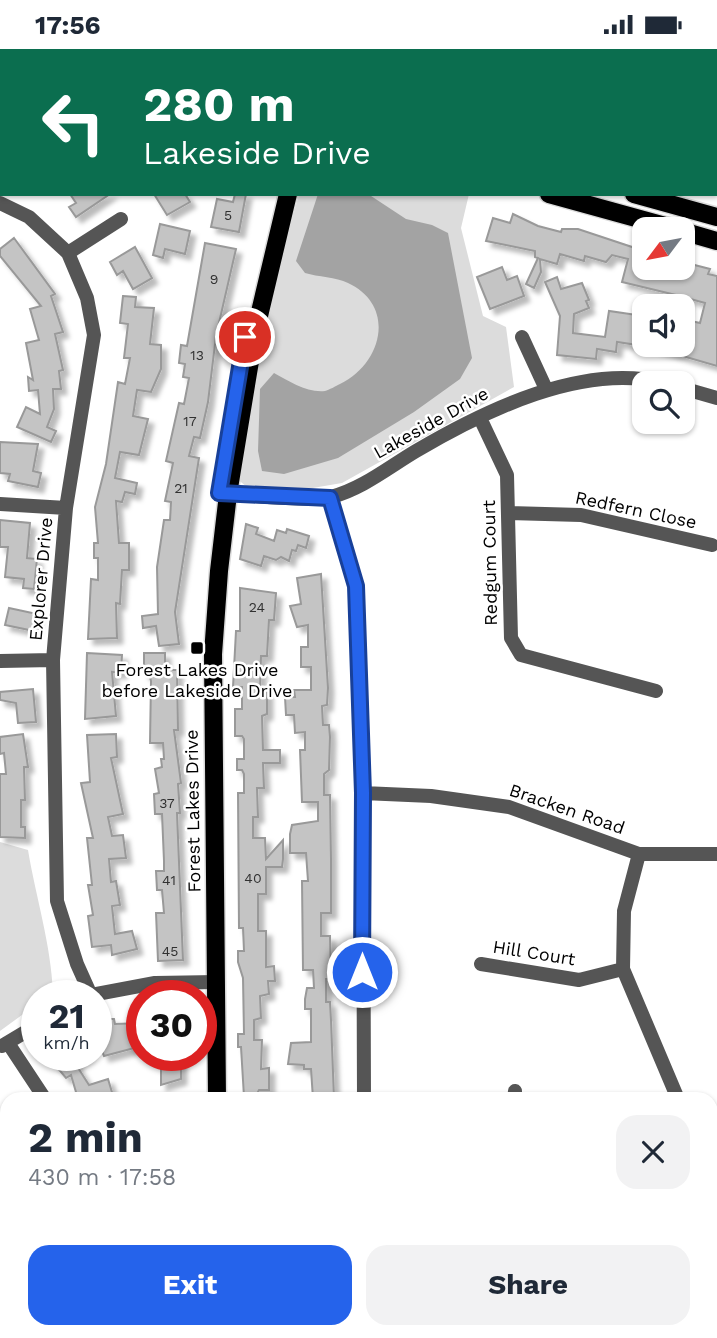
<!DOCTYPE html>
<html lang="en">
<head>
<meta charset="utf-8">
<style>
	body { margin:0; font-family:"Work Sans",sans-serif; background:#f2f2f3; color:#1f2937; height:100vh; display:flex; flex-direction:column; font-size:26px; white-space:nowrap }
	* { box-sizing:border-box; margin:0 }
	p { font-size:23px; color:#747a83 }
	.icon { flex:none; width:38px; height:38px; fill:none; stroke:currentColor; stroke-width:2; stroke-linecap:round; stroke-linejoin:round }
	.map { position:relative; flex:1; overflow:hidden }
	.sheet { position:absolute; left:0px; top:1043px; width:718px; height:247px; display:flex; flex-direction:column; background:#fff; border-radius:21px 21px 0 0; box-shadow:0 2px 5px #0004 }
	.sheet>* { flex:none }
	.hud { position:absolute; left:0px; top:0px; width:718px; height:147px; box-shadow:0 2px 5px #0004; background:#0b6e4f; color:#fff; overflow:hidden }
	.needle { width:46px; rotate:238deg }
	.tools { position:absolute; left:632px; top:168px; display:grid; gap:14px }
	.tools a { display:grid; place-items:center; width:63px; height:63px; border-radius:14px; background:#fff; box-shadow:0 2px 5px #0004; font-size:35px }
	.speed { position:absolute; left:21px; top:931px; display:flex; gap:14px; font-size:35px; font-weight:700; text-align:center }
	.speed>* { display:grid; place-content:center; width:91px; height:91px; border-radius:50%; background:#fff; box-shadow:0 2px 5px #0004; line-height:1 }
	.speed small { font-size:18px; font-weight:400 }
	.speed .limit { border:10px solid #d22; background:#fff; color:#111 }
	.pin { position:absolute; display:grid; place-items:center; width:60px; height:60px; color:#fff; margin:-30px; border:4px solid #fff; border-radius:50%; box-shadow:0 2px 7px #0007 }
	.me { position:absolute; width:77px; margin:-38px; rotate:0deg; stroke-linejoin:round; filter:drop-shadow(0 0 5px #0008) }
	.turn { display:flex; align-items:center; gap:24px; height:147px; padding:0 28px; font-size:32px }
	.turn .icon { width:91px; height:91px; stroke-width:2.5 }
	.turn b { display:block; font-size:49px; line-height:60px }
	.round { display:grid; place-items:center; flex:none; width:74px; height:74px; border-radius:21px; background:#f2f2f3 }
	.overview { display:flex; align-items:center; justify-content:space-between; height:119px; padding:0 28px }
	h1 { font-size:42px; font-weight:700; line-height:52px }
	.cta { display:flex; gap:14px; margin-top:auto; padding:14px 28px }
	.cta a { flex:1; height:80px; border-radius:21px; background:#2563eb; color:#fff; font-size:28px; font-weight:700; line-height:80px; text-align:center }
	.cta a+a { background:#f2f2f3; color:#1f2937 }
	.status { display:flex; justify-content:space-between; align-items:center; height:49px; padding:0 35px; background:#fff; direction:ltr }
	.status svg { height:19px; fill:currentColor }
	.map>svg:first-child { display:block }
	.green { fill:#dcdcdc }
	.water { fill:#a3a3a3 }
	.building { fill:#c4c4c4; stroke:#999; stroke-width:2; filter:url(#shadow) }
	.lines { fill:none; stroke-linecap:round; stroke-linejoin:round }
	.major-casing { stroke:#dbdbdb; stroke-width:21 }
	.minor { stroke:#555; stroke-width:14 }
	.major { stroke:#000; stroke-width:18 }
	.route-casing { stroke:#184099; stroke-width:18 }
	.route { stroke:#2563eb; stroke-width:12 }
	.poi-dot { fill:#000; stroke:#fff; stroke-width:2.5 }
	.labels { text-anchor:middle; stroke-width:5; stroke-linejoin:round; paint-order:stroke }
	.number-label { font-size:14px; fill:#313131 }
	.street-label { font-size:18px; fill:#000; stroke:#fff }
	.poi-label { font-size:18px; fill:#000; stroke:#fff }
</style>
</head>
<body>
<div class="status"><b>17:56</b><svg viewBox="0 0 49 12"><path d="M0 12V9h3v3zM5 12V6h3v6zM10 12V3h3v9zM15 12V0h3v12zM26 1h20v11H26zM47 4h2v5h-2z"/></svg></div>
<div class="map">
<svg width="717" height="1289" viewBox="0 0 717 1289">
	<defs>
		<filter id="shadow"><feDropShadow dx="5.5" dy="5.5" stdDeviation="2" flood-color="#0004"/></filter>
	</defs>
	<rect width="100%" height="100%" fill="#fff"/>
	<!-- green -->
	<path class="green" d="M299,145H469L461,179L483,267L506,278L514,338L342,434L295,442L247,438L236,429L256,307Z
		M0,793L28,801C36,849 51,895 53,944L37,947V955L0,982Z"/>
	<!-- water -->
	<path class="water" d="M318,145H368L406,170L432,176L448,184L472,309L460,330L414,363L338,409L284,425L262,422L258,402L260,340L274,324C289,332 307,344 325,342C329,341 336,337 340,335C382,315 397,257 348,234C336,228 318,228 305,224L296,212Z"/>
	<!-- building -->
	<path class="building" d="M70,145H110L76,168L69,158L76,154Z
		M154,145H185L190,153L167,166Z
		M235,145H246L239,183L211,178L217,150L233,153Z
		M513,165L538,177L561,183L562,180H578L638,200L636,207L644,209V219H682L683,213L710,220L708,225L717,227V317L655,299L656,296H682V270L700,274L705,254L687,249L685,259L674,256L676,246L622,233L628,210L612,206L606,213L585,207L584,212L560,205L557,215L540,210L541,223L534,239L526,235L538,209L535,208V202L486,192L493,169L510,174Z
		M160,175L190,182L185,205L165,200L163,209L153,206Z
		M14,189L55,245L51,247L63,283L55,285L63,321L59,322L61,340H53L54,360L47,378L56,382L51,393L17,378L26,358L40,365L38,341L29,342L28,328L33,331L26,294L39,291L30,260L41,257L0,207V200Z
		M205,194L236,200L216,287L208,353L200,389L194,388L189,407L199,409L175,563L179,595L159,597L156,577L143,579L142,567L158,565L157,518L164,471H170L171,453L165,452L173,414L166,412L179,354L184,355L189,329L183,328L185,315L179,314L181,296L187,297Z
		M135,198L152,229L133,240L123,222L117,226L110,213Z
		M502,218L507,231L517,227L524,247L490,260L477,228Z
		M557,228L561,240L582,234L589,251L586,252L589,259L574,265L573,284L605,288L609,262L644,267V297L617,293L616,303L597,300L596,310L557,306L560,267L545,233Z
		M123,247L136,248L135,258L154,259L150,295L161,296V320L151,343L137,341L133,367L148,370L139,406L120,403L115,429L137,434L135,445L125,443L122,453L116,452L119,494H129V521H122L120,555L116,554L117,589L88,590L91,530L98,531V509H94V494H98L95,458L106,415L118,333L125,335L130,309H124L128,275L120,274Z
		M0,393L38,395L33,422L41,424L38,438L8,432L10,425L0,424Z
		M0,471L30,474L27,509L37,510L34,540L23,539L24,530L5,528L8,498H0Z
		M246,475L258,479L256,485L274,492L277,481L286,484L287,480L309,487L306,499L298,496L296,502L292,501L289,512L281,508L276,511L264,507L261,517L240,510Z
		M321,525L328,639L327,656L322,657L323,676H329L330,688L329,721L324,725V746H330L331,810V864H321V887H330V889L331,924L330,930H326V953H330L331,971L334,1049L331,1050H313L311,1020H304V1016L288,1015L291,994L311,993V960H305V950L307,939H314L313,921H303L302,832H308L306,804H290V785L292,776L318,772V753H302L300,701H305V683L295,684L294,666H286L285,648H295L294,641H311V618H301V598H308V576L297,578L290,557L301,555L297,529Z
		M240,539L276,544L274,571H269L267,607H261L260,643H267V665L262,667L263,701H280V714H263L264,739H257L258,768H253V789H265L266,810L283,791V810L282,818H266V845H258V882H266V918L274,917L275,932H268L269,945L260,947L261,969L254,971V991H262L261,1020L269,1019V1041H259L256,1047L244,1048L241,998H238V985H244L243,929L238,913V902H244L243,879H239L238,744H244V725L242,721H237V710H244V690L242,687H235V660H242V638H233L236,582H240Z
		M9,559L37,565L34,582L5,576Z
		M87,604L122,606L121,624L112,623L116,667L85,670Z
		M144,604H165V621H177L178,681H174L181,734L178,735L180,764H177L183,911L158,912L156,864H164L162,841H157L156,822H164V812L162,765H155L154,745L159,744L155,720L162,718L161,710H164L163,694H150L151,632L149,625H144Z
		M33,640L36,673L18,674L16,654L0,651V643Z
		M23,685L28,718H24L25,751H21V778H25V789L0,788V725H6L4,704L0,705V688Z
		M116,685L117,708L111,709L123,765L108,768L112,787L123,786L126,809L109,810L111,833L116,832L120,856L112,857L115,885L132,882L137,900L112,906L111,896L92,898L88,867L93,866L88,836H92L87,789H93L81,734L90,733L87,686Z
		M107,970H114L115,975L141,974L142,997L104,1007L96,987V974Z
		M55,1006H87L75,1014L89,1036L108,1030L114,1050H78L71,1026L66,1029L50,1010Z
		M181,1011V1030L161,1036V1012Z"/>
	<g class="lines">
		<!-- major casing -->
		<g class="major-casing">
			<path id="major" d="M21,0L27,2
				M93,0L99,2
				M307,2V0
				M323,2V0
				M549,145L676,180
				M634,145L717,168
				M682,182L717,192
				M217,1050L213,605L219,522L228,445L254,288L288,145
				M203,1289V1283"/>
		</g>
		<!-- minor -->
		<path class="minor" d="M383,2V0
			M716,24H717
			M0,154L29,168L68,204L87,249L94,286L66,459L53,611L57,852L77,915L90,944
			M68,204L121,170
			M522,288L546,340
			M682,339L717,349
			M480,369L507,426L511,589L521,606L656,642
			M219,444C241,446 313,453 331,448C362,440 389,418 416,402C484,362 583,313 664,334
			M330,449L356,537L363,744L364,1050
			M0,455L66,459
			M509,464L581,466L712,496
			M0,612L53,611
			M363,744L431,747L509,758L639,805H717
			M639,805L624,862L623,920L678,1050
			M481,915L579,931L623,920
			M86,947L155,934L216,933
			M8,994L45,1050
			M2,997L37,976
			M514,1050L515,1042
			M710,1153L717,1155
			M0,1285L14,1289
			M56,1289V1283
			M344,1289L348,1283
			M593,1289L598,1283"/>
		<!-- major -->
		<use href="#major" class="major"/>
	</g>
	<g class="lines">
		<!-- route casing -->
		<g class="route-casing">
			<path id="route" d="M245,288L219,444L330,449L356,537L363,744L362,923"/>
		</g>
		<!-- route -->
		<use href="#route" class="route"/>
	</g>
	<!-- markers -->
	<rect class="poi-dot" x="190" y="592" width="14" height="14" rx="3.5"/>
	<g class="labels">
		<!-- number labels -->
		<g class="number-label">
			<text x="228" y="171">5</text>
			<text x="214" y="235">9</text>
			<text x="197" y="311">13</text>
			<text x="190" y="377">17</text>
			<text x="181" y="444">21</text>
			<text x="257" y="563">24</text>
			<text x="167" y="759">37</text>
			<text x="253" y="834">40</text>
			<text x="169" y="836">41</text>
			<text x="170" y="907">45</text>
		</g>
		<!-- street labels -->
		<g class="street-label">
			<text transform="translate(431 374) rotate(-29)" y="6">Lakeside Drive</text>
			<text transform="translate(636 461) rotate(12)" y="6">Redfern Close</text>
			<text transform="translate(490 514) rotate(-91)" y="6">Redgum Court</text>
			<text transform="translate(41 530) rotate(-85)" y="6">Explorer Drive</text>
			<text transform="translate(567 760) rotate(19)" y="6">Bracken Road</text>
			<text transform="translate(193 762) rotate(-91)" y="6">Forest Lakes Drive</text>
			<text transform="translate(534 904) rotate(9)" y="6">Hill Court</text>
		</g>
		<!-- poi labels -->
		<g class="poi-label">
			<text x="197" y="627">Forest Lakes Drive<tspan x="197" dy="21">before Lakeside Drive</tspan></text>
		</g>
	</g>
</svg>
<div class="tools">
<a><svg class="needle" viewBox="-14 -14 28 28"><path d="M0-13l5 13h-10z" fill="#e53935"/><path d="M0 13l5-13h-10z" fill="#747a83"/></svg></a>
<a><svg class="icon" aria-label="sound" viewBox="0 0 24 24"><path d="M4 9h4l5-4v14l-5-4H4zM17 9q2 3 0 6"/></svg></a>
<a><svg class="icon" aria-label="search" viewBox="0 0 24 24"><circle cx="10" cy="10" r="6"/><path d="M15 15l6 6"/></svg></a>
</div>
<div class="speed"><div>21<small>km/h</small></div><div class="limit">30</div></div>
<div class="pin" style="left:245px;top:288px;background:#d93025"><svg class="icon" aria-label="arrive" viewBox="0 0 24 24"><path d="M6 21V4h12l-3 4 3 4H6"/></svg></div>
<svg class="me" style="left:362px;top:923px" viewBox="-20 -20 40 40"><circle r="17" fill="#2563eb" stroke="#fff" stroke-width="3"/><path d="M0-11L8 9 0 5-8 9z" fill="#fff"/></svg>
<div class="hud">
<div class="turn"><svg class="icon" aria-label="left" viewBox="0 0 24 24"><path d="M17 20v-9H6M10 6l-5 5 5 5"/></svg><div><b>280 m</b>Lakeside Drive</div></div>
</div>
<section class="sheet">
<div class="overview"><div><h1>2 min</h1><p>430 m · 17:58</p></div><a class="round"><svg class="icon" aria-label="close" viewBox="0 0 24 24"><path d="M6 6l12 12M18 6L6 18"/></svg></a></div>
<div class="cta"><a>Exit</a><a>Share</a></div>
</section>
</div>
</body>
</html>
